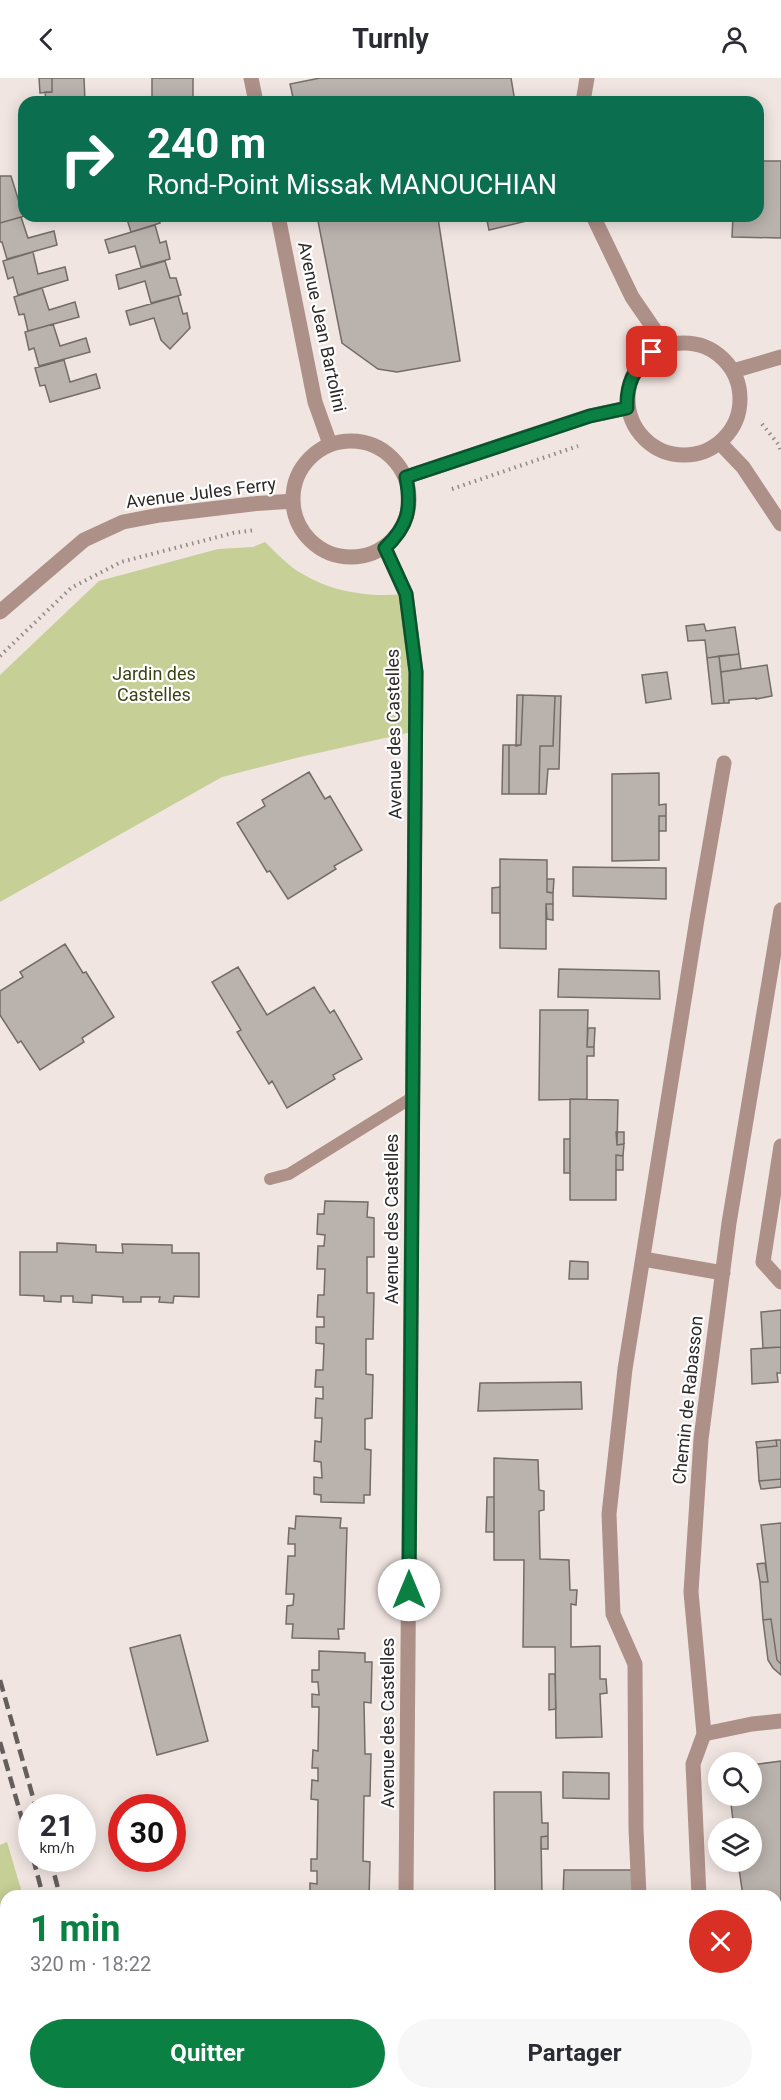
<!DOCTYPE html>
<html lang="fr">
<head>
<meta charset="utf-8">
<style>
	body { margin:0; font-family:Roboto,sans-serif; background:#f7f7f7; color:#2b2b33; height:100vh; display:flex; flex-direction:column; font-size:22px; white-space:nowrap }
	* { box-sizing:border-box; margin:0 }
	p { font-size:20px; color:#7c7c81 }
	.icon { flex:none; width:33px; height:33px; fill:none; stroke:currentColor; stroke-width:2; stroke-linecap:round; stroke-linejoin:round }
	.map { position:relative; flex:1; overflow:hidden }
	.drawer { position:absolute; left:0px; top:1812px; width:782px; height:210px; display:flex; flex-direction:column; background:#fff; border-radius:18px 18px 0 0; box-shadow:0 3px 15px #0003 }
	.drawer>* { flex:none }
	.top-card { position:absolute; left:18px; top:18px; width:746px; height:126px; border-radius:18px; box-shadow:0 3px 15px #0003; background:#0b6e4f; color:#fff; overflow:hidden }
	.buttons { position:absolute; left:708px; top:1674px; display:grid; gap:12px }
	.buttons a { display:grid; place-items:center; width:54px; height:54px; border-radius:50%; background:#fff; box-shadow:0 3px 15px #0003; font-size:30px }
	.speed { position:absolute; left:18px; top:1716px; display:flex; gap:12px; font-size:30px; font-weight:700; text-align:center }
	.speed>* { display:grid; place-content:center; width:78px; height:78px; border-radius:50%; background:#fff; box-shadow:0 3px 15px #0003; line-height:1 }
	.speed small { font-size:15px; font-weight:400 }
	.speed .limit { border:9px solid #d22; background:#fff; color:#111 }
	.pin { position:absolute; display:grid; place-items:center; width:51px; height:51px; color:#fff; margin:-26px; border-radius:12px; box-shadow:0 3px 9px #0006 }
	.me { position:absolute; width:66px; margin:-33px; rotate:0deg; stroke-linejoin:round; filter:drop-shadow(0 0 4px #0008) }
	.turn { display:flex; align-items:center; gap:21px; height:126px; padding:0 30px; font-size:27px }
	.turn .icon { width:78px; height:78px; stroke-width:2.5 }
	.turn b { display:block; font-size:42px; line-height:51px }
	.round { display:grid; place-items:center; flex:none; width:63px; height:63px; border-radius:32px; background:#f7f7f7 }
	.summary { display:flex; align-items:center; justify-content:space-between; height:102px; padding:0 30px }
	h1 { font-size:36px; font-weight:700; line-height:45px; color:#0b8043 }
	.button { display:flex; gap:12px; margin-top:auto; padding:12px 30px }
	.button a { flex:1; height:69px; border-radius:36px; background:#0b8043; color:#fff; font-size:24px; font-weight:700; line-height:69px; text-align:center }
	.button a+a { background:#f7f7f7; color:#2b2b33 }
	header { display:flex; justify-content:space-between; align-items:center; height:78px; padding:0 30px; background:#fff; font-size:27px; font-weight:700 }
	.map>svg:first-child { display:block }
	.green { fill:#c6cf95 }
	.building { fill:#bab2ac; stroke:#746c67; stroke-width:1.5 }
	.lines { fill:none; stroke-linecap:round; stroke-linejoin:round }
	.path { stroke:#908986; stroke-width:4; stroke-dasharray:1.5 4.5; stroke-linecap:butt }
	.lane { stroke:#ad9087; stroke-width:12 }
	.street { stroke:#ad9087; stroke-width:15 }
	.rail { stroke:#645e5c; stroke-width:4.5; stroke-dasharray:12 6; stroke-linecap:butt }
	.route-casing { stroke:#07532c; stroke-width:15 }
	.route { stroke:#0b8043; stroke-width:10 }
	.labels { text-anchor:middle; stroke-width:4.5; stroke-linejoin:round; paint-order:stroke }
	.street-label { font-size:18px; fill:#2e2a29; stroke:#fff }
	.park-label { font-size:18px; fill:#3d4213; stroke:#fff }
</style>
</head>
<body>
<header><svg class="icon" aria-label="back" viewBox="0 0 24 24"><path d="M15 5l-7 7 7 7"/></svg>Turnly<svg class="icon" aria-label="person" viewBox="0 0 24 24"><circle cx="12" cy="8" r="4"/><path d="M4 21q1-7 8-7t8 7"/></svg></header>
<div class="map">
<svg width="781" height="2022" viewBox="0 0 781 2022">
	<rect width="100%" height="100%" fill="#f0e5e1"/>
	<!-- green -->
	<path class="green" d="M265,464C274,473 283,482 293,490C326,513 366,520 406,516L416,653L300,679L222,699L0,824V597L99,503L218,471L253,469Z
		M7,1764L23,1818H6V2016H80L81,2022H0V1767Z"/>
	<!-- building -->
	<path class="building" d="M39,0H52V14L40,15Z
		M52,0H84L85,24H46L45,14H52Z
		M152,0H193V24H152Z
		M320,0H511L515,24H294L290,6Z
		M758,83H781V160L732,159L733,138H758Z
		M0,98H11L19,124L24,123L25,138L0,145Z
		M126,138H157L160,145L131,154Z
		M317,138H447L438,140L460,283L397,294L378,291L342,265Z
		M486,138H547L489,152Z
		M21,139L28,160L54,153L57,167L7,181L2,164H0V145Z
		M155,147L160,165L166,163L170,181L141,189L135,168L109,175L105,162Z
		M33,174L38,196L65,189L68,202L18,217L13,199L8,201L3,183Z
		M165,183L170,200H176L181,217L151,225L145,203L119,211L116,197Z
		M42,210L49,232L75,224L79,239L28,253L24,236L19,237L14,219Z
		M178,218L183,236L187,235L190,250L170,271L161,262L154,240L130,247L126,233Z
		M53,246L60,268L86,260L90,274L39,288L34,270L29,272L25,254Z
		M64,282L70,304L96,296L100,310L50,324L45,307L40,308L35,290Z
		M704,546L706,553L735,549L739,576L707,580L705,562L688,563L686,548Z
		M739,576L741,591L721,594L719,578Z
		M719,578L724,625L712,626L707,580Z
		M767,587L772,618L756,621V620L729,622V625H724L721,594Z
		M667,594L671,621L646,625L642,597Z
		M517,617H523L521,667L516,668Z
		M523,617L555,618L553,668H540L539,716H509V667H521Z
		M555,618H561L559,691H548L546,716H539L540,668H553Z
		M503,667H509V716H502Z
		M309,694L325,721L330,718L362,772L334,788L336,791L288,821L270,793L267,794L237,745L265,728L262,722Z
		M659,695V727L666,726V738H659V782L612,783V696Z
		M659,738H666V753H659Z
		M500,781L547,782V814L553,815V826H546V871L500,870Z
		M573,789L666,790V821L573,818Z
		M547,801H554L553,815L547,814Z
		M500,809V835H492V810Z
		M546,826H553V842L547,841Z
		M65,866L83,895L86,894L114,939L82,960L84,964L40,992L21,963L18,965L0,937V913L23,899L20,894Z
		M238,889L267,937L314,909L330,935L334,932L362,981L333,997L335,1001L287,1030L272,1003L269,1006L237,954L241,952L212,904Z
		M559,891L659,893L660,921L558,919Z
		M540,932H588L587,969H594V978H587V1021L539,1022Z
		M588,950H595L594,969H587Z
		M570,1021L618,1022L617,1067L624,1066L623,1078L616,1077V1122H570Z
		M616,1054H624V1066L617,1067Z
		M564,1061H570V1095H564Z
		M616,1077L623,1078V1092H616Z
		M325,1123L368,1124L367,1139L374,1140V1179H367V1215H374L373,1261H366V1296L373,1297L372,1340L365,1341V1371L371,1372L370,1417H364V1425L321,1424V1417L314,1416V1399L322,1400L321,1384L314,1383L315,1363L321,1364L322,1340H315L316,1320L323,1321V1309H315L316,1292H323L324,1266L316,1265V1249H324V1239H317L318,1217H324L325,1191H317L318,1168H324L325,1157L317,1156L318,1136H324Z
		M57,1165L96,1167V1174L123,1175L122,1166L172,1167V1175H199V1219L174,1218L173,1225L159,1224L160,1219H141V1224H123V1219L92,1217V1225L73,1224V1218H61V1224L44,1223V1218L20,1217V1174H57Z
		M570,1183L588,1184V1201H569Z
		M781,1232V1269L763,1270L761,1234Z
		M781,1269V1295H777L778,1304L752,1306L751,1271Z
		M581,1304L582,1331L478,1333L480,1305Z
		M776,1362H781V1401L759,1403L757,1370L777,1368Z
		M776,1362L777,1368L757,1370L756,1364Z
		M494,1380L538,1382L539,1412L544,1413V1432L539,1433L540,1481L569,1482L570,1512H577L576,1527L571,1526V1569L600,1568V1601H606L607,1615L600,1616L602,1659L556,1660L555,1569H523L524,1482H494Z
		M781,1401V1409L761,1411L759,1403Z
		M487,1419H494V1454H486Z
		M296,1438L341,1440L340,1450H347L344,1551H338L339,1561L292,1560L293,1546H286L287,1528L293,1527L294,1516H286L288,1478H295V1466H288L289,1450L295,1451Z
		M781,1445V1586L777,1582L771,1541L763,1542L760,1504H768L761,1447Z
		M765,1485L768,1504H760L757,1486Z
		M771,1541L777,1582L781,1586V1597L773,1590L768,1582L763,1542Z
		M180,1557L208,1663L157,1677L130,1570Z
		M319,1573L365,1575V1584H372L371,1625L364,1624L365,1676H371L370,1718H364L363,1783L370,1784L369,1818H310V1805L317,1806V1793H311V1781H317L318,1722L311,1721L312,1702L318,1703V1690H312L313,1672L318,1673L319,1629H312V1616L319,1617L318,1604H312V1592H319Z
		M549,1596H555L556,1631L549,1632Z
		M781,1683V1886L776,1887V1818H743L738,1784H752V1750H734L730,1718H752V1687Z
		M563,1694L609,1695V1721L563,1720Z
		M494,1714H541L542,1745H548V1758L541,1759L542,1818H495Z
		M548,1758V1771H541V1759Z
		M564,1792H632L633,1818H563Z"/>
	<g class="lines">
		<!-- path -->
		<path class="path" d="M762,346L779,367L781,375
			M452,411L578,368
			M0,578L71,510L121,484L233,455L255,452"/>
		<!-- lane -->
		<path class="lane" d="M270,1101L289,1096L413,1019"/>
		<!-- street -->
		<path class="street" d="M251,0L256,24
			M583,24L587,0
			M278,138L315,324L330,366
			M593,138L632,219L665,267
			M628 321a56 56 0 1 1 112 0a56 56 0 1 1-112 0Z
			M733,293L781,279
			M293 421a58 58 0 1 1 116 0a58 58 0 1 1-116 0Z
			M720,365L743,389L781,446
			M406,399L589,338L627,330
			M385,470L406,516L416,594L406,1818
			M0,534L84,462L123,444L160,437L252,426L293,423
			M781,1068L763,1184L781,1204
			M643,1181L723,1195
			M704,1656L752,1646L781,1643
			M639,1818L636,1751L635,1586L613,1536L609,1436L625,1291L697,841L724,685
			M699,1818L693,1686L704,1656L691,1514L701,1361L729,1145L781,832
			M759,2016L760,2022
			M405,2022V2016"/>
		<!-- rail -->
		<path class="rail" d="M0,1602L36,1730
			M0,1664L32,1776
			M33,1780L43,1818
			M50,1780L60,1818
			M99,2016L100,2022
			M116,2016L117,2022"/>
	</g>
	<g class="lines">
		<!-- route casing -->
		<g class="route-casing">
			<path id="route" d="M409,1512L416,594L406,516L385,470C408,448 412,431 406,399L590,338L627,330C626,306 634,291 652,274"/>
		</g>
		<!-- route -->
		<use href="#route" class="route"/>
	</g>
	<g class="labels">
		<!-- street labels -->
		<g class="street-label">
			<text transform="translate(322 249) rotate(78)" y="6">Avenue Jean Bartolini</text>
			<text transform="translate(201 415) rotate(-7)" y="6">Avenue Jules Ferry</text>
			<text transform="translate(394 656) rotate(-91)" y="6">Avenue des Castelles</text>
			<text transform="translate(392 1141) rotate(-90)" y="6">Avenue des Castelles</text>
			<text transform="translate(688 1322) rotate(-84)" y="6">Chemin de Rabasson</text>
			<text transform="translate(388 1645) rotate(-90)" y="6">Avenue des Castelles</text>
		</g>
		<!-- park labels -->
		<g class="park-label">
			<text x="154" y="602">Jardin des<tspan x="154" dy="21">Castelles</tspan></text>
		</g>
	</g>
</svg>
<div class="buttons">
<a><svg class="icon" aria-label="search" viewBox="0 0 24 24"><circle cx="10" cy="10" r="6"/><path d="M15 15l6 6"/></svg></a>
<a><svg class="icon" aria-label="layers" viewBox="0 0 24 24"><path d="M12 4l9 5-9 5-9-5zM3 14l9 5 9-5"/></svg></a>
</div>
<div class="speed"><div>21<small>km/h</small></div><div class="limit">30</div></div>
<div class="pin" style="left:652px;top:274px;background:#d93025"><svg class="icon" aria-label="arrive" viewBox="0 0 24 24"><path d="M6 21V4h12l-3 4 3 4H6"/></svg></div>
<svg class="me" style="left:409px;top:1512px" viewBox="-20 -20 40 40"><circle r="19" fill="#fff"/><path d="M0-13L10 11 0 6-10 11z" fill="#0b8043"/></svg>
<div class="top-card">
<div class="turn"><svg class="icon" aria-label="right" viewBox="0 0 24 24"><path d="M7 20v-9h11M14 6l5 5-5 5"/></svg><div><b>240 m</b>Rond-Point Missak MANOUCHIAN</div></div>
</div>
<section class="drawer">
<div class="summary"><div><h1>1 min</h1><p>320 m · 18:22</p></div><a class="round" style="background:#d93025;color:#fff"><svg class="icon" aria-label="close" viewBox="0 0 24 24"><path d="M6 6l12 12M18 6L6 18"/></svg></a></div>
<div class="button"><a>Quitter</a><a>Partager</a></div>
</section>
</div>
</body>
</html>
